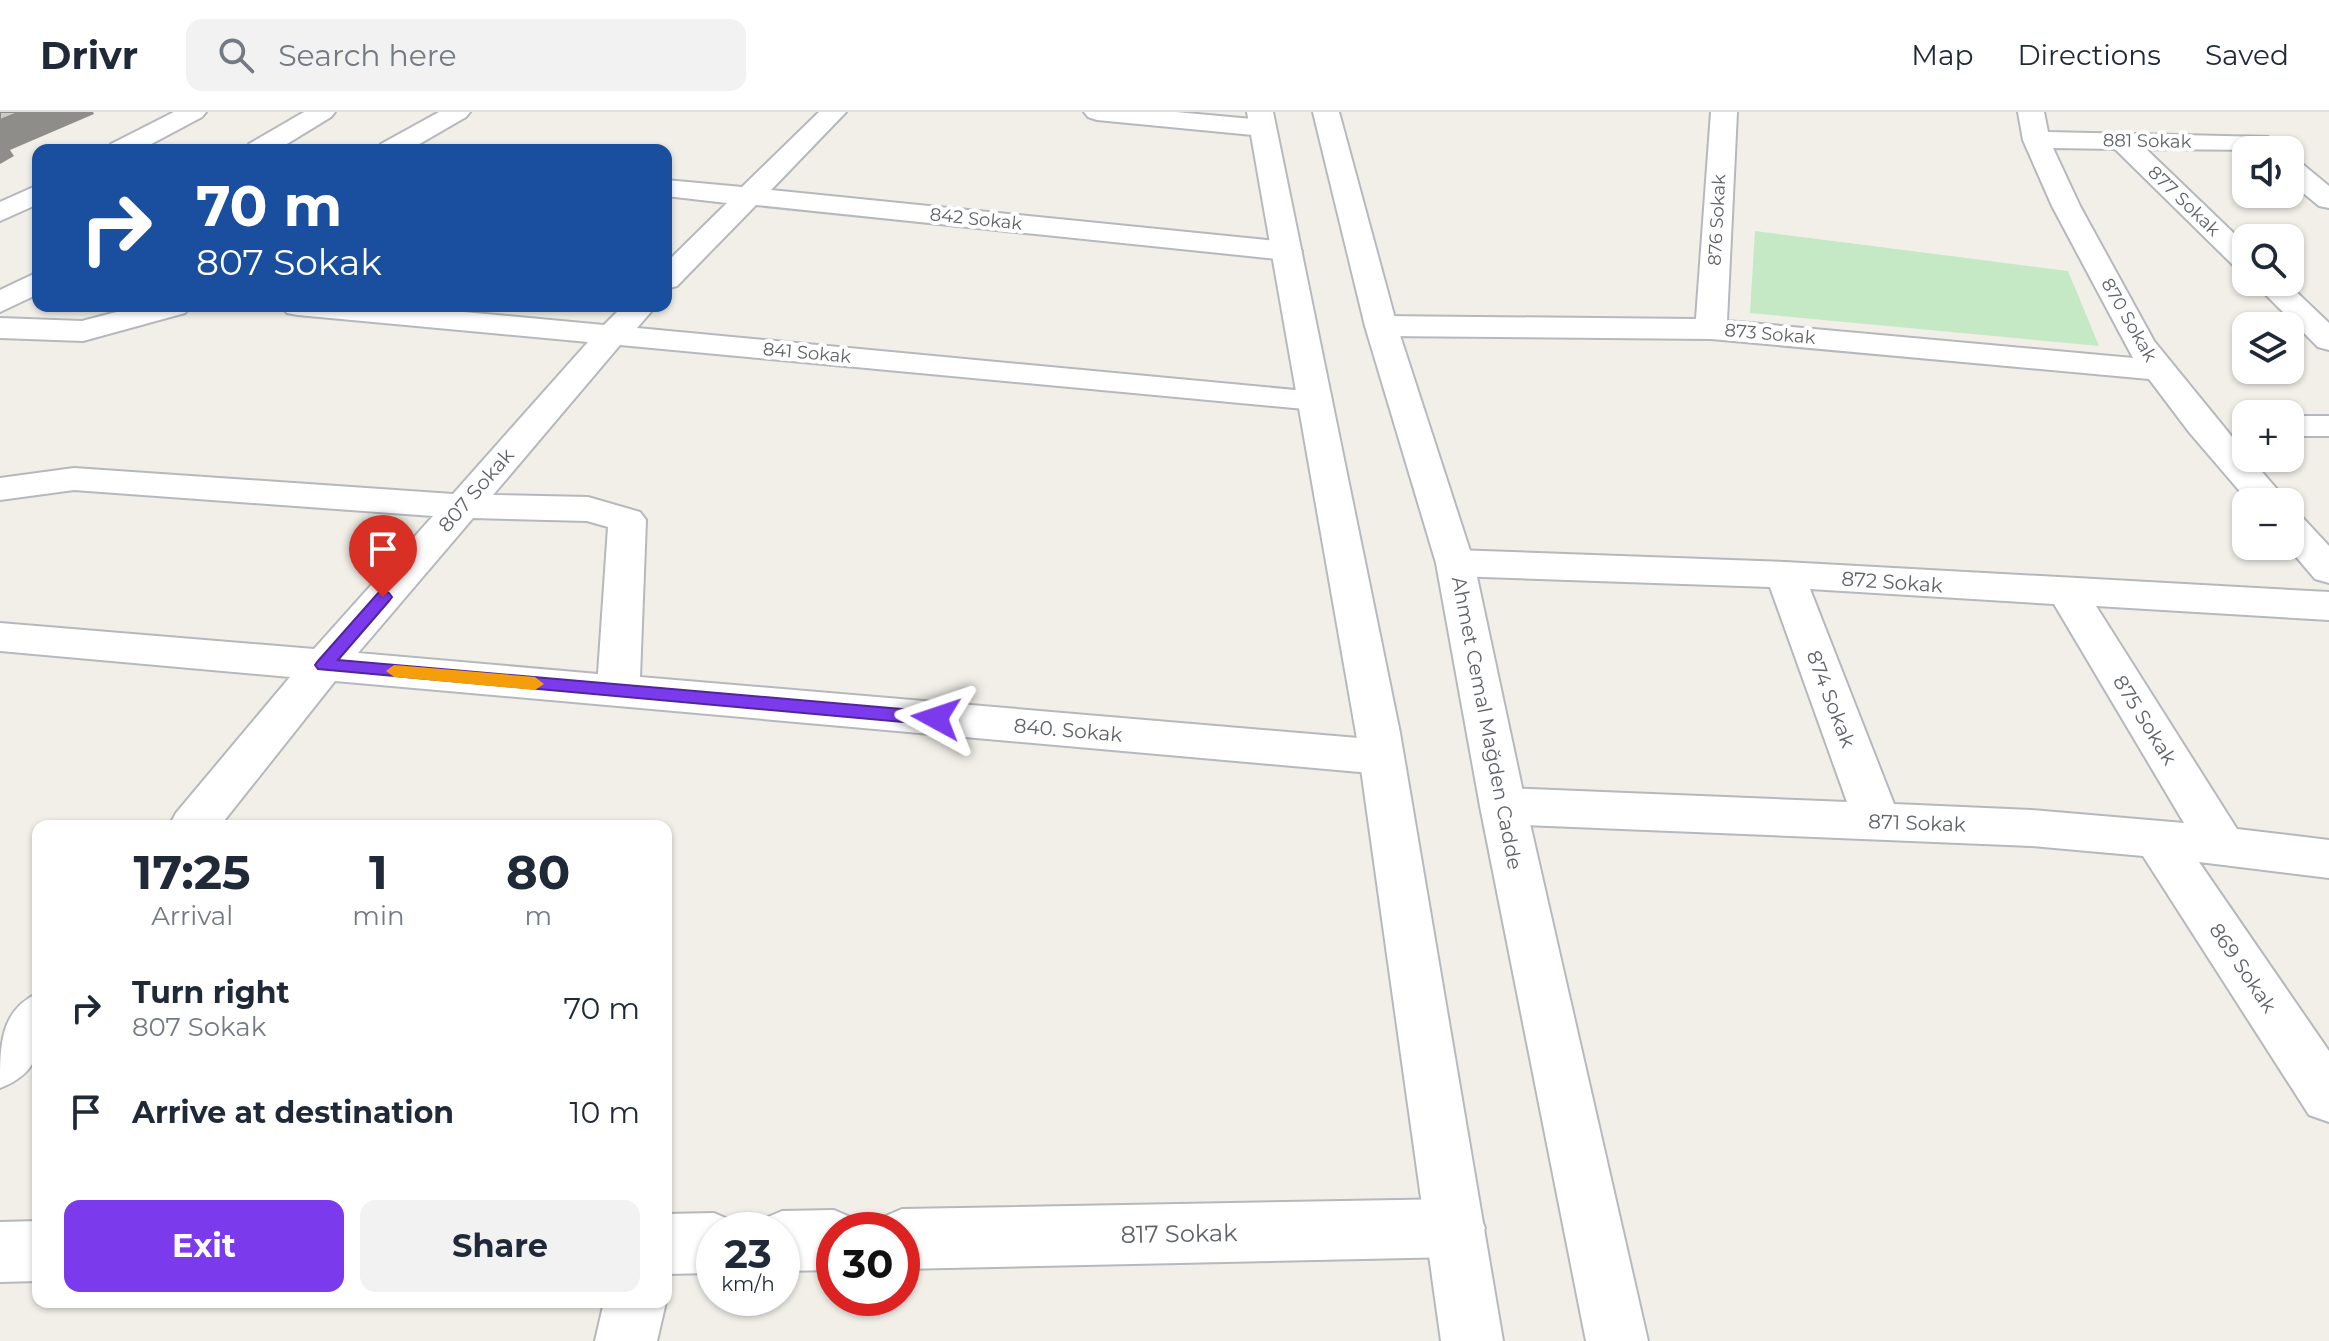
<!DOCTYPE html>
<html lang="en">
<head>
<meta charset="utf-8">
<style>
	body { margin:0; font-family:Montserrat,sans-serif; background:#f2f2f3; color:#1f2937; height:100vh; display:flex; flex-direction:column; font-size:30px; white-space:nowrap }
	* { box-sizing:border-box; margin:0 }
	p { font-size:26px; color:#747a83 }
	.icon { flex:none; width:44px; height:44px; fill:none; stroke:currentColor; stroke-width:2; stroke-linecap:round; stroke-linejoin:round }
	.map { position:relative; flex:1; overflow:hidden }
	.side { position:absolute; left:32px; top:708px; width:640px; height:488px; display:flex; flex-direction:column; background:#fff; border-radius:16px; box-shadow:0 2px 6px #0004 }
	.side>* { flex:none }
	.top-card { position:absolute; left:32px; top:32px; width:640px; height:168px; border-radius:16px; box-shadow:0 2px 6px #0004; background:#1a4fa0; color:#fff; overflow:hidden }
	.fabs { position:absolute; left:2232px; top:24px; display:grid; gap:16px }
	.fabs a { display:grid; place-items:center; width:72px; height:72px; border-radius:16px; background:#fff; box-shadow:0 2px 6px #0004; font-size:40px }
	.speed { position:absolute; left:696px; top:1100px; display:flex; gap:16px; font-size:40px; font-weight:700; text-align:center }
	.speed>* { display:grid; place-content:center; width:104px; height:104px; border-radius:50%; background:#fff; box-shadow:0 2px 6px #0004; line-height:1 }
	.speed small { font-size:20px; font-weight:400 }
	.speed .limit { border:12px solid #d22; background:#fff; color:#111 }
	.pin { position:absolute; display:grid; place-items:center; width:68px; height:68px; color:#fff; margin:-82px -34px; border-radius:50% 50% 50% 0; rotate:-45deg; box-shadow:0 0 8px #0007 }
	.pin .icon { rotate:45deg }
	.me { position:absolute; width:88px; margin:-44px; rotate:275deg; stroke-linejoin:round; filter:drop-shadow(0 0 6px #0008) }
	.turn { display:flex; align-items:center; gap:28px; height:168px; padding:0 32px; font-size:36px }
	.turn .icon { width:104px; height:104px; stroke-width:2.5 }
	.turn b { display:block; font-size:56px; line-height:68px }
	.eta { display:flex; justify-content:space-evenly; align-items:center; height:136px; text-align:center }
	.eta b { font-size:48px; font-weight:700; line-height:56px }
	.cta { display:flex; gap:16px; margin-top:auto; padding:16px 32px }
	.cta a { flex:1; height:92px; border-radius:16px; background:#7c3aed; color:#fff; font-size:32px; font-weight:700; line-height:92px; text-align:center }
	.cta a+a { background:#f2f2f3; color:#1f2937 }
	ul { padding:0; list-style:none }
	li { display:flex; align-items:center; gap:24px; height:104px; padding:0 32px }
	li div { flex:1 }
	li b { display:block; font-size:30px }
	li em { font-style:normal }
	header { display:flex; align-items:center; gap:48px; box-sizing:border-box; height:112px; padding:0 40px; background:#fff; border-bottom:2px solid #e0e1e3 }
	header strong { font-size:38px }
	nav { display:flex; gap:44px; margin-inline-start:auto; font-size:28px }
	.search { width:560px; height:72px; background:#f2f2f3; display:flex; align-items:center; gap:20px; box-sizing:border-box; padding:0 28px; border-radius:16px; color:#747a83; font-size:30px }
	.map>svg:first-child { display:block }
	.green { fill:#c5e8c5 }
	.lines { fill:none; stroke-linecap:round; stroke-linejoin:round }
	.street-casing { stroke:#b5b8bc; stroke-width:4 }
	.secondary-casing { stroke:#b6babf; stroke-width:4 }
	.street { fill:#fff; fill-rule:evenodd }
	.secondary { fill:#fff; fill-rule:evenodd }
	.shaded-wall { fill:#8f8d8a }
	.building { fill:#cccac5; stroke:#8f8d8a; stroke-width:2 }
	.route { fill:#7c3aed; stroke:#51269a; stroke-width:2 }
	.slow { fill:#f59e0b }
	.labels { text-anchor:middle; stroke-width:8; stroke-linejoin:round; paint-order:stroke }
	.far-street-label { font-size:18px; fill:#5f6368; stroke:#fff }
	.street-label { font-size:20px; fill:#5f6368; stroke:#fff }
	.near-street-label { font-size:24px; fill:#5f6368; stroke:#fff }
</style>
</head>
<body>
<header>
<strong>Drivr</strong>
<div class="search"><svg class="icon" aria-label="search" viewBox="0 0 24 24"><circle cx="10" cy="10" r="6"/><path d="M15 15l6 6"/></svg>Search here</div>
<nav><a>Map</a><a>Directions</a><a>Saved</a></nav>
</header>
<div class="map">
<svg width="2329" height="1229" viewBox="0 0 2329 1229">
	<rect width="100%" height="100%" fill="#f1efe8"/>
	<!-- green -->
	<path class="green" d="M1755,119L2068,159L2099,234L1750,201Z"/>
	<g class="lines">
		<!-- street casing -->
		<g class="street-casing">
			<path id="street" d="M174,0H206L202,5L140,38H107L111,32Z
				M304,0H335L331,5L277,38H245L249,32Z
				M439,0H470L466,5L409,38H377L381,32Z
				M819,0H846L771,78L1287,130L1297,133L1302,139L1297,145L1287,148L756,93L677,174L666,177V151L727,91L666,84V68L742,75Z
				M1084,0H1176L1263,8L1272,11L1276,16L1272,21L1263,24L1097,8L1088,5Z
				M1711,0H1737L1727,209L2133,246L2052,94L2023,28L2018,0H2044L2048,20L2268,25L2272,31L2262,38L2146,37L2246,133V158L2235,155L2115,37L2053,36L2080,94L2154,229L2246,342V346H2250L2288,390H2249L2189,320L2149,267L1711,227L1381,224L1370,221L1365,214L1370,207L1381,204L1696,207Z
				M2290,48L2300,50L2329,74V96L2319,94L2290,70Z
				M38,73V92L0,109V90Z
				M38,160V182L0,200V178Z
				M2253,170H2286L2329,211V238L2318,235Z
				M139,194H190L185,201L83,229L0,226V206L82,209Z
				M282,194H400L604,213L623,194H656L637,216L1327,281L1332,288L1327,295L1315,298L620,233L493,383L588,385L640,400L646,408L640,565L1382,628L1398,633L1404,645L1398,657L1382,662L335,569L220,714H169L176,701L290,565L0,539V511L314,537L433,404L74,378L0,388V366L74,356L453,382L588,230L298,203L287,201ZM473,406L587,409L608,415L598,562L358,541Z
				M2290,304H2329V324H2290Z
				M2290,402L2303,406L2329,434V471L2315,467L2287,434H2290Z
				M1455,438L1785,450L2329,480V508L2096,494L2237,717L2329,728V766L2199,750L2329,939V1010L2309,1003L2143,744L2031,734L1503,712L1487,707L1480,694L1487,681L1503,676L1847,690L1770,475L1455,464L1441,460L1436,451L1441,442ZM1810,477L2054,492L2184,711L2031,698L1894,692Z
				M38,881C38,925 49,957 0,976C0,932 0,899 38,881Z
				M1455,1087L1476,1095L1485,1116L1476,1137L1455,1145L902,1157V1118H876L881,1106L902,1097Z
				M834,1098L855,1107L860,1118H834V1158L782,1159V1118H757L761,1108L782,1099Z
				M714,1101L735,1110L738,1118H714V1161L666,1162V1102Z
				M38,1109V1169L0,1170V1110Z
				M604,1190H666L657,1229H595Z"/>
		</g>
		<!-- secondary casing -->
		<g class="secondary-casing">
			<path id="secondary" d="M1247,0H1273L1400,621L1503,1229H1441L1356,621Z
				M1313,0H1339L1397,214L1474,451L1526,694L1648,1229H1586L1480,694L1436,451L1365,214Z"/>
		</g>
		<!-- street -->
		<use href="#street" class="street"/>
		<!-- secondary -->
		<use href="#secondary" class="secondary"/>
	</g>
	<!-- shaded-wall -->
	<path class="shaded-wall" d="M20,0H93L94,2L10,38L14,44L0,52V8Z"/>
	<!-- building -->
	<path class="building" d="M0,0H20L0,8Z"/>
	<!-- route -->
	<path class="route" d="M383,479L389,481L392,485L389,489L338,548L936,600L945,606L936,613L318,557L315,553L318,549L378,481Z"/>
	<!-- slow -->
	<path class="slow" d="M394,553L535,565L544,572L535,578L394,565L386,559Z"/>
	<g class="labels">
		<!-- far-street labels -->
		<g class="far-street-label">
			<text transform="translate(2147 29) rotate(1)" y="6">881 Sokak</text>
			<text transform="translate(2184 89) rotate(44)" y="6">877 Sokak</text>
			<text transform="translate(976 107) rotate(6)" y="6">842 Sokak</text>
			<text transform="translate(1717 108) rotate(-87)" y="6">876 Sokak</text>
			<text transform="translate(2129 208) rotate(60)" y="6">870 Sokak</text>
			<text transform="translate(1770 222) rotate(5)" y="6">873 Sokak</text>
			<text transform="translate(807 241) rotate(5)" y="6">841 Sokak</text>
		</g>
		<!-- street labels -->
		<g class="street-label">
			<text transform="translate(476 378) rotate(-49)" y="7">807 Sokak</text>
			<text transform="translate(1892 470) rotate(4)" y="7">872 Sokak</text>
			<text transform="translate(1831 587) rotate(69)" y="7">874 Sokak</text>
			<text transform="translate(2145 608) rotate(58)" y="7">875 Sokak</text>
			<text transform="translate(1487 611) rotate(79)" y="7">Ahmet Cemal Mağden Cadde</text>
			<text transform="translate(1068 618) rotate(5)" y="7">840. Sokak</text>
			<text transform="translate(1917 711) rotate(2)" y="7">871 Sokak</text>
			<text transform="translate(2243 856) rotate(56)" y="7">869 Sokak</text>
		</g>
		<!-- near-street labels -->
		<g class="near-street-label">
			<text transform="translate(1179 1122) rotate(-1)" y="8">817 Sokak</text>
		</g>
	</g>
</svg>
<div class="fabs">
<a><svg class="icon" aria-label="sound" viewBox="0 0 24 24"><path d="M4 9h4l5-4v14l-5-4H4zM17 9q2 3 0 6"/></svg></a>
<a><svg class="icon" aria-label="search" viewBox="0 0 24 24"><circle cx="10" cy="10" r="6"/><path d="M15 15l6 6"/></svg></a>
<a><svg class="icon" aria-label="layers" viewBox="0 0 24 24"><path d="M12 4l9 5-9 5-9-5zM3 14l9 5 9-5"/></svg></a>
<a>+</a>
<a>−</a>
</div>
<div class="speed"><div>23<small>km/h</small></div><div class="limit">30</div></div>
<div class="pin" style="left:383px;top:485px;background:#d93025"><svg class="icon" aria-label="arrive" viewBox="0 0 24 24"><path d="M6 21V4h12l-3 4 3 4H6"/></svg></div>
<svg class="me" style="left:936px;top:606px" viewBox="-20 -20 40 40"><path d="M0-17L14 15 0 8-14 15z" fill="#7c3aed" stroke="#fff" stroke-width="4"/></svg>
<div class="top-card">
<div class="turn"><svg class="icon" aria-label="right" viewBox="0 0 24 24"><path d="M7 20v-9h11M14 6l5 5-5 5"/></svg><div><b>70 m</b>807 Sokak</div></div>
</div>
<section class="side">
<div class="eta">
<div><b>17:25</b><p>Arrival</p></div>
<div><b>1</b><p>min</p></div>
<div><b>80</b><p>m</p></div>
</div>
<ul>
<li><svg class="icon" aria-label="right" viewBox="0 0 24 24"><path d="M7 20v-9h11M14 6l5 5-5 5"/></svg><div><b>Turn right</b><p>807 Sokak</p></div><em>70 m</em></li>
<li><svg class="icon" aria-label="arrive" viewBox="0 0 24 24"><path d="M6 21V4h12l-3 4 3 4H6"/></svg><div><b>Arrive at destination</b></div><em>10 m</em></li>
</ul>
<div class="cta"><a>Exit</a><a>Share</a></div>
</section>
</div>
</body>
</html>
